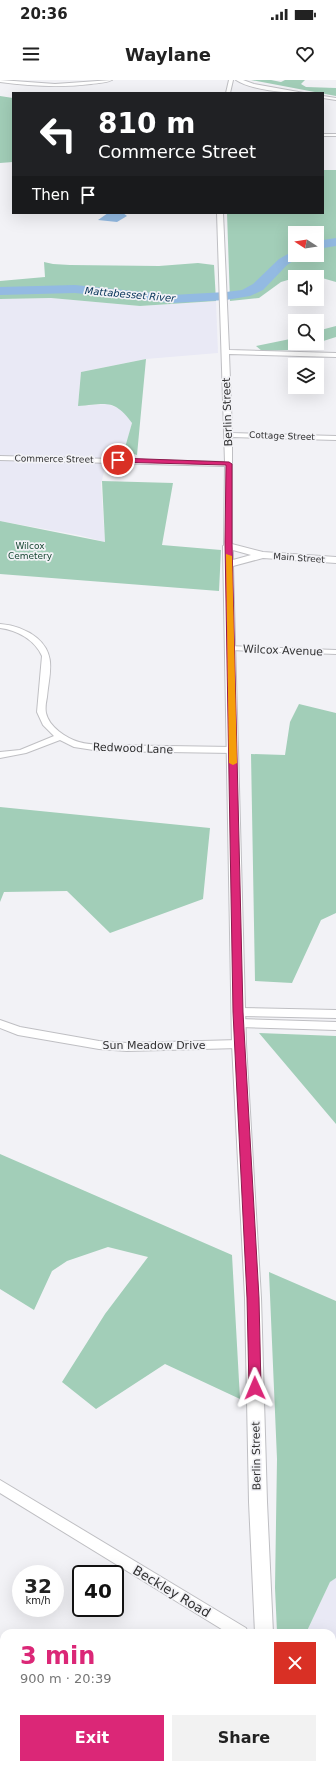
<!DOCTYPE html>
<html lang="en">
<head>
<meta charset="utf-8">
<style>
	body { margin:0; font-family:"DejaVu Sans",sans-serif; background:#f2f2f2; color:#222; height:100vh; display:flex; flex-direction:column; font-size:15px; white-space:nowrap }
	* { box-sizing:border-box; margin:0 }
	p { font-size:13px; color:#767676 }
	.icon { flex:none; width:22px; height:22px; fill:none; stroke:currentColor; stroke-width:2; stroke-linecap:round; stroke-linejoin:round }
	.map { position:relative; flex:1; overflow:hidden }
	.drawer { position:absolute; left:0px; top:1549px; width:336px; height:140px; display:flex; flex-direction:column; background:#fff; border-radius:12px 12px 0 0; box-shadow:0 4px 16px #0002 }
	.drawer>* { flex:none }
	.guide { position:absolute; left:12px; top:12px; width:312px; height:122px; border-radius:0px; box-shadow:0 4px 16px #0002; background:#202124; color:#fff; overflow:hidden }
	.needle { width:26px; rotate:282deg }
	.fabs { position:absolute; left:288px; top:146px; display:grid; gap:8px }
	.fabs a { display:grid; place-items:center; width:36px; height:36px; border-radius:0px; background:#fff; box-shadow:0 4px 16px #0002; font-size:20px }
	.speed { position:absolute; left:12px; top:1485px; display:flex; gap:8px; font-size:20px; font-weight:700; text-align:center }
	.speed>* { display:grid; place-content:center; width:52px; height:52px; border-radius:50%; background:#fff; box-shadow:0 4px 16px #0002; line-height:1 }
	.speed small { font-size:10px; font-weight:400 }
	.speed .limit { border:2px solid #111; border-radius:6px; background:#fff; color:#111 }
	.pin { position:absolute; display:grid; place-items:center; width:34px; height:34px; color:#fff; margin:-17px; border:2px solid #fff; border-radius:50%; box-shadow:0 1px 4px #0007 }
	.me { position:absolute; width:44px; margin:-22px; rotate:359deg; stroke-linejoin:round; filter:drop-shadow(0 0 3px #0008) }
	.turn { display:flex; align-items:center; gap:14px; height:84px; padding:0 20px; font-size:18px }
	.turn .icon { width:52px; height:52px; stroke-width:2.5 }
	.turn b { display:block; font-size:28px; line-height:34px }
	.then { display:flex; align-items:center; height:38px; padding:0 20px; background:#0003; gap:8px; font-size:15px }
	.round { display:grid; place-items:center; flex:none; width:42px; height:42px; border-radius:0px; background:#f2f2f2 }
	.head { display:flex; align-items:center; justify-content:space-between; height:68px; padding:0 20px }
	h1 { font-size:24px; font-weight:700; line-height:30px; color:#db2777 }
	.cta { display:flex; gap:8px; margin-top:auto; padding:8px 20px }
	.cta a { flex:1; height:46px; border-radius:0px; background:#db2777; color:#fff; font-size:16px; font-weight:700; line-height:46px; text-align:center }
	.cta a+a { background:#f2f2f2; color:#222 }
	.status { display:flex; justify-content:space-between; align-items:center; height:28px; padding:0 20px; background:#fff; direction:ltr }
	.status svg { height:11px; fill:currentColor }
	header { display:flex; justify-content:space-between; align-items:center; height:52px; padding:0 20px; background:#fff; font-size:18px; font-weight:700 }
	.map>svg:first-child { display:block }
	.built { fill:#e9e9f5 }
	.green { fill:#a2ceb8; fill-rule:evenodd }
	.water { fill:#93bae2 }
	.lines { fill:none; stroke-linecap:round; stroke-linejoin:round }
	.river { fill:#93bae2; fill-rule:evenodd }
	.minor-casing { stroke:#bfbfc3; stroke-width:2 }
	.tertiary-casing { stroke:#bfbfc3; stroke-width:2 }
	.minor { fill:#fff; fill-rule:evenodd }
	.tertiary { fill:#fff; fill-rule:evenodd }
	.wall { fill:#b6b7bb }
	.shaded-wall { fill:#949598 }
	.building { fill:#d4d5d9; stroke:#949598 }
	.route { fill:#db2777; stroke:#8e194d }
	.slow { fill:#f59e0b }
	.labels { text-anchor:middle; stroke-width:3.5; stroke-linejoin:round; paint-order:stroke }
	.far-street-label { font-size:9px; fill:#313132; stroke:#f2f2f6 }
	.far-park-label { font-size:9px; fill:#174632; stroke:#f2f2f6 }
	.far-water-label { font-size:10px; font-style:italic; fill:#043157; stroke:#f2f2f6 }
	.street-label { font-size:11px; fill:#313132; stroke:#f2f2f6 }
	.near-street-label { font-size:13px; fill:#313132; stroke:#f2f2f6 }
</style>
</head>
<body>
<div class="status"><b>20:36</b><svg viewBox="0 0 49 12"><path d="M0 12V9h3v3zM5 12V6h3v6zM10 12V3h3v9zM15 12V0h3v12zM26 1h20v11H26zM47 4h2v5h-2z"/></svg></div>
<header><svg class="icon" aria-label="menu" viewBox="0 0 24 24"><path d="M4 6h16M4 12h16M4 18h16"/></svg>Waylane<svg class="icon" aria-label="heart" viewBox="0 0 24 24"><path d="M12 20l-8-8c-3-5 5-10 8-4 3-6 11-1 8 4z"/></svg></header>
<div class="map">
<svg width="336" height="1689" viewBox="0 0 336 1689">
	<rect width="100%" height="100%" fill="#f2f2f6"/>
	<!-- built -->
	<path class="built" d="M51,218L140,226L216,221L218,273L146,279L81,292L78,326L107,324L121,329L132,343L124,371L106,384L101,404L105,462L78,455L0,441V219Z
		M336,1498V1584L332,1582V1553H306L330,1502Z"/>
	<!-- green -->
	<path class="green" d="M251,0H271L281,2L285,0H305L301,4L306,7L336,8V16Z
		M0,16L13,18V82L0,83Z
		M323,90H336V202L308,194L281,202L259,218L230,221L227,133H323ZM295,153H317V175H295Z
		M44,182L53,184L70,185L159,186L198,183L214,185L216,221L140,226L51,218L0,219V201L45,197Z
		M336,246V257L317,263V251Z
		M295,258V263H315L292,270L262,271L256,266Z
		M146,279L137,375L124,371L132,343C114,318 106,324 78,326L81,292Z
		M102,401L173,403L162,465L221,470L219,511L0,494V441L105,462Z
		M299,624L336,633V833L321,840L292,903L255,901L251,674L285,675L290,642Z
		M0,727L210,748L203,819L110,853L67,811L4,812L0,822Z
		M259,953L336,956V1044Z
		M0,1074L232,1175L240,1319L165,1284L96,1329L62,1302L105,1234L148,1177L108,1167L67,1181L52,1191L34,1230L0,1209Z
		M269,1192L336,1221V1498L330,1502L306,1553L277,1552L275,1508L277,1379Z"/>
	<!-- water -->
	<path class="water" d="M108,133H123L127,136L117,142L98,140Z"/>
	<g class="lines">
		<!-- river -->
		<path class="river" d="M336,158V166L317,169V161Z
			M295,170V175H301L299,177L287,185L263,210L250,216L226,220L172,223L75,213L0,215V207L75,205L172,215L226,212L242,210L253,204L279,179Z"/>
		<!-- minor casing -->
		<g class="minor-casing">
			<path id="minor" d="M0,0L55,4L112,0C107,3 98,3 91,4C60,8 30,6 0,2Z
				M229,0H233L230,13H226Z
				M236,0H243L254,4L304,13C286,13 251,10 236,0Z
				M323,16L336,18V20L323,18Z
				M323,54H336V56H323Z
				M217,133H223L229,270L336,273V277L229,274L232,353L336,356V360L232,357V466L228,468L224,466L225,386L0,380V376L225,382Z
				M0,544C13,545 26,549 37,558C57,575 49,594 47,617C46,622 45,628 46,633C49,647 66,658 79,662C85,664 93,664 100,665L233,667L237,670L233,673L100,671L74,667L60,660L26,673L0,678V672L20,670L54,656L43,645L37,632L42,576C35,560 17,550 0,548Z
				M227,566L336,570V574L230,570L226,568Z
				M238,928L336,930V938L238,936L234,935L233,932L234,929Z
				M239,939L336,942V950L239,947L235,946L234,943L235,940Z
				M0,940L20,947L99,961L127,963L239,960L243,961L244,964L243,967L239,968L127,971L99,969L18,955L0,948Z
				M0,1400L246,1548L248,1553H228L0,1413Z
				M332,1593L336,1594V1609L332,1608Z"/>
		</g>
		<!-- tertiary casing -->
		<g class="tertiary-casing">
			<path id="tertiary" d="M228,463L263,472L336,477V483L263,478L233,486L246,964L261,1218L267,1422L273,1553H255L249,1422L245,1218L232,964L223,466ZM233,470L251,475L233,480Z
				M257,1685H277V1689H257Z"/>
		</g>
		<!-- minor -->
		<use href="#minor" class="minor"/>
		<!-- tertiary -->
		<use href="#tertiary" class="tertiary"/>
	</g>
	<!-- wall -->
	<path class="wall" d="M336,1638V1685L328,1689H322L319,1685H332Z"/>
	<!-- shaded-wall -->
	<path class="shaded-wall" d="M336,1677V1685L328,1689H324V1685H332V1679Z"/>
	<!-- building -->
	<path class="building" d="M332,1632L336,1638V1677L332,1679Z"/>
	<!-- route -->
	<path class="route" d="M118,378L229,382L232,384V462L243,932L259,1218L261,1308L259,1312L255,1313L251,1312L249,1308L247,1218L233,932L225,462L226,385L115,382L114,380Z"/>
	<!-- slow -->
	<path class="slow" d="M226,474L232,476L237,683L233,685L229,683Z"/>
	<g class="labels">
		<!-- far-street labels -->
		<g class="far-street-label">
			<text transform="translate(282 356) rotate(2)" y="3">Cottage Street</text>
			<text transform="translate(54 379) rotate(1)" y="3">Commerce Street</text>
			<text transform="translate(299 478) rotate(4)" y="3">Main Street</text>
		</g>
		<!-- far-park labels -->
		<g class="far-park-label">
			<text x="30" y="469">Wilcox<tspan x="30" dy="10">Cemetery</tspan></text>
		</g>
		<!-- far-water labels -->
		<g class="far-water-label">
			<text transform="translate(130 214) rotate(5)" y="4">Mattabesset River</text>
		</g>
		<!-- street labels -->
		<g class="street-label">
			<text transform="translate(227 332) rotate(-92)" y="4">Berlin Street</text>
			<text transform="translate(283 570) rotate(2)" y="4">Wilcox Avenue</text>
			<text transform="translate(133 668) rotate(2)" y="4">Redwood Lane</text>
			<text x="154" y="969">Sun Meadow Drive</text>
			<text transform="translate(256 1376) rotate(-91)" y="4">Berlin Street</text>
		</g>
		<!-- near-street labels -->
		<g class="near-street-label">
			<text transform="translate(172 1511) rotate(31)" y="5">Beckley Road</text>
		</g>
	</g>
</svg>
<div class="fabs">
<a><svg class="needle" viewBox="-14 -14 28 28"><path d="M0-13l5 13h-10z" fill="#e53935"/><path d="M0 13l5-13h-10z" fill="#767676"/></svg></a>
<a><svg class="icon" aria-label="sound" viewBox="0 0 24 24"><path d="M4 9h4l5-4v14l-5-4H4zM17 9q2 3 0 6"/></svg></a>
<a><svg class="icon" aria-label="search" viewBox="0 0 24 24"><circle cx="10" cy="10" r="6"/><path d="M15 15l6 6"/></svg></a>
<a><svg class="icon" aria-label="layers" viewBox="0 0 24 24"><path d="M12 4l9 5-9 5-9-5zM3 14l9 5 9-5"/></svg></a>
</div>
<div class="speed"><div>32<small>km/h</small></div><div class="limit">40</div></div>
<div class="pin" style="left:118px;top:380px;background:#d93025"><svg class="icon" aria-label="arrive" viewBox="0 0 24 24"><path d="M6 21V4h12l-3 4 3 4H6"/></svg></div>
<svg class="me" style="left:255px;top:1308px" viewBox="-20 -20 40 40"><path d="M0-17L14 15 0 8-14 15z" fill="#db2777" stroke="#fff" stroke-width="4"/></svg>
<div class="guide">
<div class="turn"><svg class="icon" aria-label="left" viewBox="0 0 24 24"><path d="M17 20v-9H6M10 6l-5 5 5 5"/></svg><div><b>810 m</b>Commerce Street</div></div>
<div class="then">Then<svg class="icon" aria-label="arrive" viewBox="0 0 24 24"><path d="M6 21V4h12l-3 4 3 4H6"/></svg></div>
</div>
<section class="drawer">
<div class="head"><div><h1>3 min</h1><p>900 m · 20:39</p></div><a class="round" style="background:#d93025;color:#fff"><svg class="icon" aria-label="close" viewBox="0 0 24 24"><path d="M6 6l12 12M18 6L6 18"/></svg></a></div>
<div class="cta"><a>Exit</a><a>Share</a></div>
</section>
</div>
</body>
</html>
